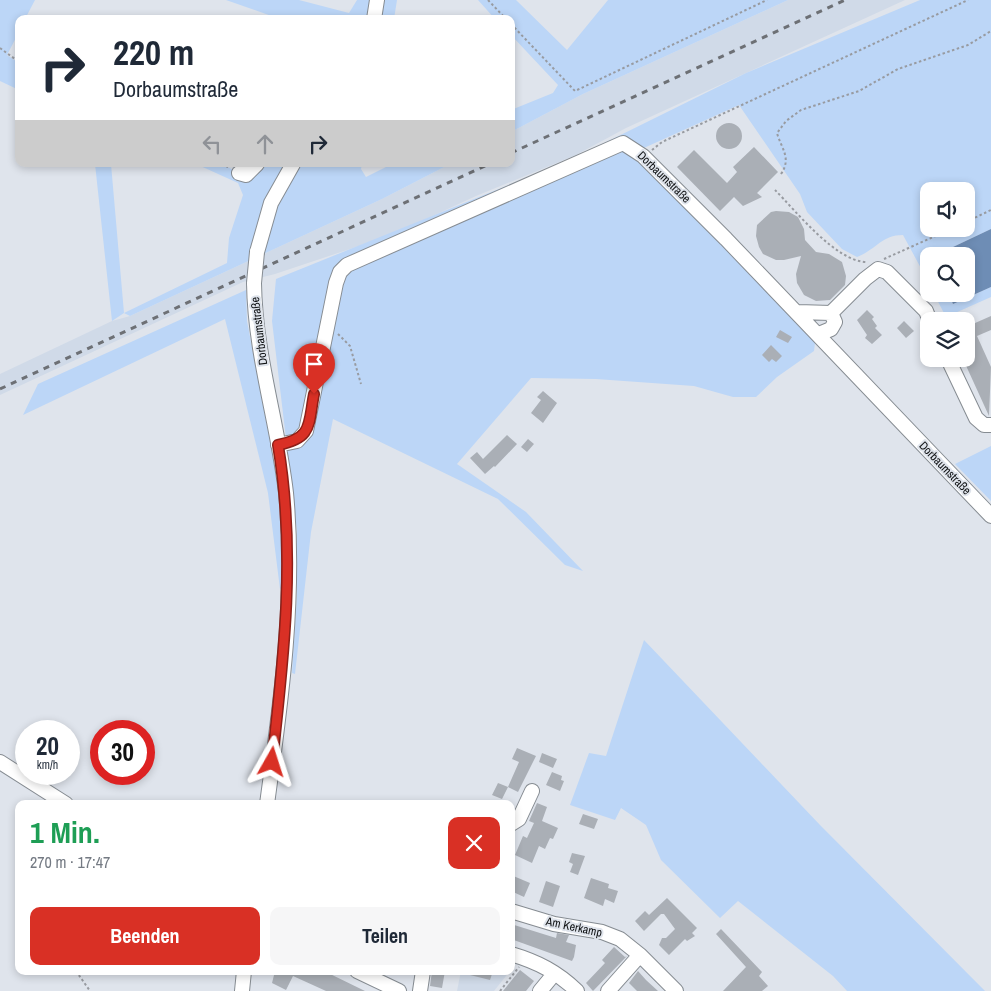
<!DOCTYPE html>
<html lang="de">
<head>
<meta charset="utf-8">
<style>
	body { margin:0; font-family:"Archivo Narrow",sans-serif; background:#f6f6f7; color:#1f2937; height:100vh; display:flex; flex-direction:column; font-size:19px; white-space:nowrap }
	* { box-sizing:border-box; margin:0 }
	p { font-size:16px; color:#747a83 }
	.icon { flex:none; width:28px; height:28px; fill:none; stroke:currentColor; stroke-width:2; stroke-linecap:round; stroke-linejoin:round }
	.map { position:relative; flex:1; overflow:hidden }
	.side { position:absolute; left:15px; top:800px; width:500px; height:175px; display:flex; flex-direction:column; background:#fff; border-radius:10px; box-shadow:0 2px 8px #0003 }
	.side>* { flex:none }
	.top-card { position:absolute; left:15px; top:15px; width:500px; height:152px; border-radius:10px; box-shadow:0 2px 8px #0003; background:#fff; color:#1f2937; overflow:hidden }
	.tools { position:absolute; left:920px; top:182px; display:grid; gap:10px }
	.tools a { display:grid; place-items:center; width:55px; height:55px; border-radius:10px; background:#fff; box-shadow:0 2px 8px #0003; font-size:25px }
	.speed { position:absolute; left:15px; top:720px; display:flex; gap:10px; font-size:25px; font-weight:700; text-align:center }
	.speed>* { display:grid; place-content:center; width:65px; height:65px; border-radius:50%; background:#fff; box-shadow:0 2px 8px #0003; line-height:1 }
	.speed small { font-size:12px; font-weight:400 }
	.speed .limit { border:8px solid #d22; background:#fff; color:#111 }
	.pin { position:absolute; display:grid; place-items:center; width:42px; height:42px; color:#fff; margin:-51px -21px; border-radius:50% 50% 50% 0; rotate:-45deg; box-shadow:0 0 5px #0007 }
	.pin .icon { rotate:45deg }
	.me { position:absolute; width:55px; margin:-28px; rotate:6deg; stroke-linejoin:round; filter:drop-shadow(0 0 4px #0008) }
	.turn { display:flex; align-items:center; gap:18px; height:105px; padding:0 15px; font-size:22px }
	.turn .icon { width:65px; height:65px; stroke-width:2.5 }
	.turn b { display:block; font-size:35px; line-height:42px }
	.lanes { display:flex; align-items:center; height:48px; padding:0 15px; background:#0003; justify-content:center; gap:25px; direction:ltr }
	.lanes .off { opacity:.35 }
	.round { display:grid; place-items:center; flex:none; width:52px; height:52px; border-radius:10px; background:#f6f6f7 }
	.headline { display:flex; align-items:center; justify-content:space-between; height:85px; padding:0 15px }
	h1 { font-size:30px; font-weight:700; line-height:38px; color:#1e9e55 }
	.button { display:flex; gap:10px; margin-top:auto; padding:10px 15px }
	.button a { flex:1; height:58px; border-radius:10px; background:#d93025; color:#fff; font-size:20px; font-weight:700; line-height:58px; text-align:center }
	.button a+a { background:#f6f6f7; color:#1f2937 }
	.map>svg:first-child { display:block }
	.built { fill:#d0dae8 }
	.green { fill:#bcd6f7; fill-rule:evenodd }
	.water { fill:#6e8db5 }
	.building { fill:#aaafb6 }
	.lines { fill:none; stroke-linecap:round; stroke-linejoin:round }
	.minor-casing { stroke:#868c92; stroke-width:16 }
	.path { stroke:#989ba1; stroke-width:2; stroke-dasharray:2.5 2.5; stroke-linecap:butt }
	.minor { stroke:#fff; stroke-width:14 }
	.rail { stroke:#6d7075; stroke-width:3; stroke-dasharray:6 6; stroke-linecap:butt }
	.minor-bridge-casing { stroke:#868c92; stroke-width:16; stroke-linecap:butt }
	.minor-bridge { stroke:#fff; stroke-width:14 }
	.route-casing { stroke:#8d1f18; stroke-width:12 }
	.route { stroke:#d93025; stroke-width:9 }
	.labels { text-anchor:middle; stroke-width:4; stroke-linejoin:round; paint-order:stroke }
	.street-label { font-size:12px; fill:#0e1012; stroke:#dfe4ec }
</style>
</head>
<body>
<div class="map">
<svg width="991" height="991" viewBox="0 0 991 991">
	<rect width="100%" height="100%" fill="#dfe4ec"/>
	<!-- built -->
	<path class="built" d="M788,0H905L626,128L576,155L476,196L389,236L275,274L243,282L0,395V374L112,321L130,316L382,199L450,164H511V132L583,94Z
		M461,971H510L494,991H457Z"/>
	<!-- green -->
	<path class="green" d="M0,0H35L25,19H19V32L7,55L19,63V90L0,81Z
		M226,0H299L349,13L357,0H397L394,19H280Z
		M478,0H516L567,50L608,0H788L583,94L511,132V110L553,93L558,85L511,35V19H495Z
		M920,0H991V229L934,256H929V283L903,235C881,235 876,250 857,257L842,249L807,212L800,194L739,105L635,152L815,343L814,351L777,377L756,397H733L694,386L596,379L531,378L457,464L526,512L583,571L565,565L498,499L333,419L311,532L295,674L292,673L297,596V531L272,321L276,279L568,161L746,73ZM929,191H966V229H929Z
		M95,164H111L124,313L227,263L229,238L243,195L238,183L196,164H222L239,173L247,164H362L361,169L366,177L392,164H450L382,199L130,316L124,313L112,321Z
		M991,287V297L946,317L934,294H949L953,304Z
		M246,290L247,321L280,494L283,587L280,589L268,493L225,319L23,415L38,384Z
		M991,446V501L955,464Z
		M644,640L820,825L985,991H847L833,976L738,901L720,918L661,860L646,825L621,808L615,820L570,805L589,753L606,756Z"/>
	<!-- water -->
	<path class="water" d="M991,229V287L953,304L949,294H966V256H934Z"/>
	<!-- building -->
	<path class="building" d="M716 136a13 13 0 1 1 26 0a13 13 0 1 1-26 0Z
		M754,147L778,172L757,193L762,197L743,206L734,197L720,211L677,167L694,150L727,183L737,172L733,167Z
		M776,211L789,212L798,217L804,229L805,240L816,252L829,254L842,262L846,276L845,285L830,300L816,301L804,295L797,283L796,274L801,256L784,260H776L763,254L759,247L756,236L757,225L771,212Z
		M867,310L874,317L872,319L877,326L875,328L882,335L872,344L865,338L867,335L857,320Z
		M991,316V330L977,336L991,367L989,416L963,359H966V327Z
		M904,321L914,331L906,338L897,328Z
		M780,330L792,337L788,343L776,337Z
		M771,345L782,356L776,362L772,359L769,362L762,355Z
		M543,391L557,403L543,423L531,413L541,400L537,397Z
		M507,435L517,444L495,467L494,466L485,474L470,458L477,452L483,459Z
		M528,439L534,444L527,452L521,447Z
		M517,748L536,756L518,792L508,787L519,762L512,759Z
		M542,753L557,759L553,768L539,762Z
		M552,772L562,776L561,780L564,781L560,791L546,785Z
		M498,783L508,787L502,799L492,795Z
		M537,803L547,807L542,821L558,828L553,839L550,838L545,849L539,846L532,863L515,855L523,836L527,838L534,823L529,821Z
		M583,814L598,819L594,829L579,824Z
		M572,853L585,856L578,875L570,872L573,864L569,862Z
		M511,875L530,883L524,897L511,891Z
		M591,878L609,884L608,888L618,891L614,903L605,899L603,906L584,898Z
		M546,881L560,886L553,907L539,902Z
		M667,898L697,928L692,933L695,936L687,941L685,939L669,955L659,945L662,938H666L675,929L664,914H661L644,931L635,921L645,911L649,915Z
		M511,924L556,938L557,933L569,935L566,942L576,945L574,957L572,961L511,939Z
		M721,929L762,972L759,976L768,986L762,991H723L746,967L716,934Z
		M614,947L625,957L627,956L593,991L586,983L605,963L602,960Z
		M520,970L534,981L526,991H503Z
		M275,971H324L365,991H326L293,976L286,990L272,983Z
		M432,971H445L442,988L430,986Z
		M466,971H493L490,980L466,974Z
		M638,971L646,980L658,991H637L629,983Z"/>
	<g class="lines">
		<!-- minor casing -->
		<g class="minor-casing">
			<path id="minor" d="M374,19L377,0
				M239,173L246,175L257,164
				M257,252L271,203L293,164
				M254,283C255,355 278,423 286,493C296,596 281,702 267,804
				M798,312L831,313L835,322L831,329L819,334
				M831,313L865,279L878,269L887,272L926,311L930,321
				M948,359L976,418L984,425H991
				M278,445L297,441L306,431L336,283L340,272L347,265L623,143L643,156L726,239L991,516
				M0,762L66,804
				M511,824L519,819L532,791
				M511,911L554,924L602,932L620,939L640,955L676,991
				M511,954C538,962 557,972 577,991
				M357,971L399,991
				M242,991L244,971
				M420,991L423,971
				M540,991L554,974
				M608,991L640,955"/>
		</g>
		<!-- path -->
		<path class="path" d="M488,0L506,19
			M511,24L575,91L767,0
			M0,48L19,62
			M652,150L662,142L968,0
			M222,164L228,167
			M781,174C792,158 781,148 777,133L786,121L801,110L859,91L898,69L968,45L991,31
			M775,190C796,211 836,262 867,262
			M966,222L991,210
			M884,259L951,229
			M338,334L350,346L361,384
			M76,971L90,991
			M500,991L519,967"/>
		<!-- minor -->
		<use href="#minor" class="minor"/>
		<!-- rail -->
		<path class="rail" d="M511,153L845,0
			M0,389L489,164"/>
		<!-- minor-bridge casing -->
		<g class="minor-bridge-casing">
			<path id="minor-bridge" d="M254,283L257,252"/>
		</g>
		<!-- minor-bridge -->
		<use href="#minor-bridge" class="minor-bridge"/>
	</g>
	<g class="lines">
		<!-- route casing -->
		<g class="route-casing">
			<path id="route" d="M272,762C284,656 296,552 278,445C313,438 308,425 314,394"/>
		</g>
		<!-- route -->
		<use href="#route" class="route"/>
	</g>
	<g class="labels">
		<!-- street labels -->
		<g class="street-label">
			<text transform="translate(664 177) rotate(44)" y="4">Dorbaumstraße</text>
			<text transform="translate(259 331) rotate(-97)" y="4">Dorbaumstraße</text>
			<text transform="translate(945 468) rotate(46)" y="4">Dorbaumstraße</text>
			<text transform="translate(574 927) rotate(12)" y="4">Am Kerkamp</text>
		</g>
	</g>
</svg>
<div class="tools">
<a><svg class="icon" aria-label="sound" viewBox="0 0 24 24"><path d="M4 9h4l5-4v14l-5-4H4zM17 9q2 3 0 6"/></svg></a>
<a><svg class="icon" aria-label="search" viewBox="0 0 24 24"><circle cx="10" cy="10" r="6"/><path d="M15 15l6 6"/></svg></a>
<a><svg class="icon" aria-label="layers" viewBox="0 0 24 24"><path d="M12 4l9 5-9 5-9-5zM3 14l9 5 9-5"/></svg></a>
</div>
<div class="speed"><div>20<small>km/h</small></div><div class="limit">30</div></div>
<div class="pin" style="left:314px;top:394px;background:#d93025"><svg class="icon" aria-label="arrive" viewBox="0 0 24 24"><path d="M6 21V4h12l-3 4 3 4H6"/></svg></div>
<svg class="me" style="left:272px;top:762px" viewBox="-20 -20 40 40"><path d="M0-17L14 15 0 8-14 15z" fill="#d93025" stroke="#fff" stroke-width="4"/></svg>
<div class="top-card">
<div class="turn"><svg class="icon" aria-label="right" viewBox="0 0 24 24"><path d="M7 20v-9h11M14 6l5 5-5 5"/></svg><div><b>220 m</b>Dorbaumstraße</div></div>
<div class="lanes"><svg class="icon off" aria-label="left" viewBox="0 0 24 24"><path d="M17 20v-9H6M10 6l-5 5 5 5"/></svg><svg class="icon off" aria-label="ahead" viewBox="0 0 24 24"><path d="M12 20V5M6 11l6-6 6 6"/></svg><svg class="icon" aria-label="right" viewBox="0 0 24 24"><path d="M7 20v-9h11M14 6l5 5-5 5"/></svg></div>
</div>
<section class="side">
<div class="headline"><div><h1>1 Min.</h1><p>270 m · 17:47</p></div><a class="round" style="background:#d93025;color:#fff"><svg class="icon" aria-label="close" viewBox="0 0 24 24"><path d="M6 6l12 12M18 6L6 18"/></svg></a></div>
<div class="button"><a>Beenden</a><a>Teilen</a></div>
</section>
</div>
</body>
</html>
